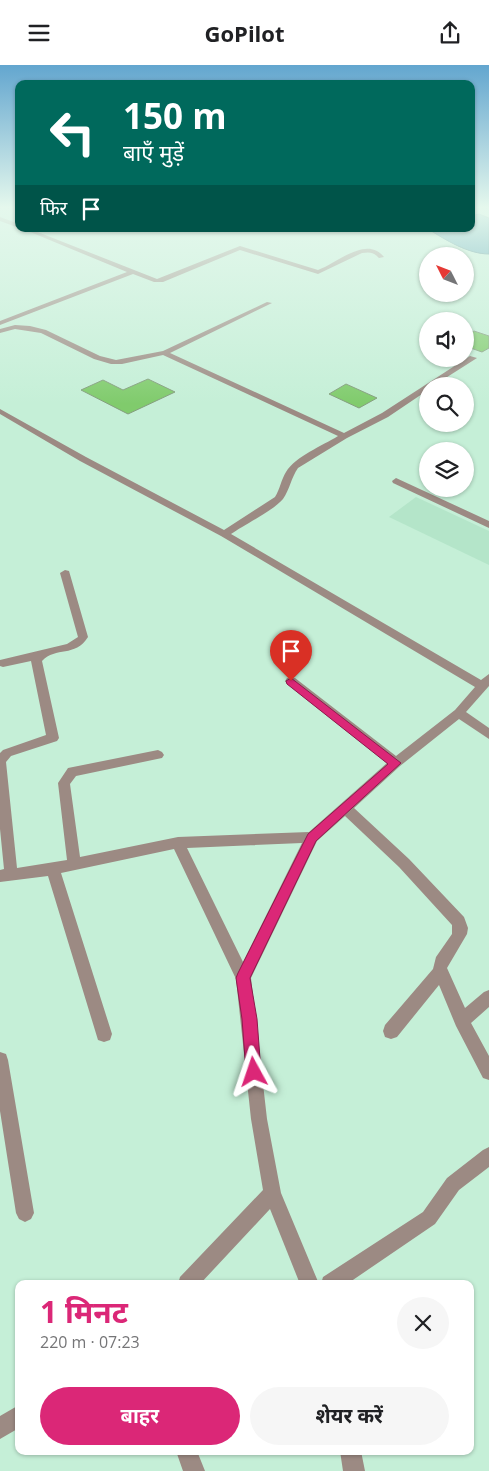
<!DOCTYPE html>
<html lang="hi">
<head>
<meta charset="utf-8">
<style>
	body { margin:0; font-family:"Open Sans","Noto Sans Devanagari",sans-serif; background:#f6f6f6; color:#202124; height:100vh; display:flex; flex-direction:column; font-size:19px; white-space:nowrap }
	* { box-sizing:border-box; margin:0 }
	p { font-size:16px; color:#757577 }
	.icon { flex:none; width:28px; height:28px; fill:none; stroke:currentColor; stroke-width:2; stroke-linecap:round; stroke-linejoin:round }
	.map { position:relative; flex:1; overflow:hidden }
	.drawer { position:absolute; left:15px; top:1215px; width:459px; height:175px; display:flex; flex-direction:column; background:#fff; border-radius:10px; box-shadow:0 1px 4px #0004 }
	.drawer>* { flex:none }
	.guide { position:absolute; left:15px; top:15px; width:460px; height:152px; border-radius:10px; box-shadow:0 1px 4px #0004; background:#00695c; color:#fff; overflow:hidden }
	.needle { width:32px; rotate:312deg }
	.buttons { position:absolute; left:419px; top:182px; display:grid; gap:10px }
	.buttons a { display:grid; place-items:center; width:55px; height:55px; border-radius:50%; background:#fff; box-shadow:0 1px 4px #0004; font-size:25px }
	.pin { position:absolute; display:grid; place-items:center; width:42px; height:42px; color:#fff; margin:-51px -21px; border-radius:50% 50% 50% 0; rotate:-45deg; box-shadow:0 0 5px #0007 }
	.pin .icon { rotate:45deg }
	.me { position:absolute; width:55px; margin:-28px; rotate:355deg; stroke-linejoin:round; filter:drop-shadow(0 0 4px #0008) }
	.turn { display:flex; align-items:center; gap:18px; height:105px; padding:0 25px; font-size:22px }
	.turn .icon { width:65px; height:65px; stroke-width:2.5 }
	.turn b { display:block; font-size:35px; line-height:42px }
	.then { display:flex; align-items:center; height:48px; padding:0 25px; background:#0003; gap:10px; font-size:19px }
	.round { display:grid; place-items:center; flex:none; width:52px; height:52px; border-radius:26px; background:#f6f6f6 }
	.headline { display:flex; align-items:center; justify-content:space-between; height:85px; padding:0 25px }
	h1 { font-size:30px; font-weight:700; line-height:38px; color:#db2777 }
	.cta { display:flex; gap:10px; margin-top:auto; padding:10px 25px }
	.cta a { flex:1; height:58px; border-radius:30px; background:#db2777; color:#fff; font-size:20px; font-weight:700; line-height:58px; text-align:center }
	.cta a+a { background:#f6f6f6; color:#202124 }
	header { display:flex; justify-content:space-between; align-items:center; height:65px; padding:0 25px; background:#fff; font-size:22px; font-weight:700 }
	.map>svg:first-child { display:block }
	.built { fill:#b4e5c9 }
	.water { fill:#3b92aa; stroke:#2f717f }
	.building { fill:#80cb6c; stroke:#849e7e }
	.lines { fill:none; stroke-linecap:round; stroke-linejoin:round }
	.minor { fill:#9c8a83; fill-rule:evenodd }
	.route { fill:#db2777; stroke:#8e194d }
</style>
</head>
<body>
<header><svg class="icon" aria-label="menu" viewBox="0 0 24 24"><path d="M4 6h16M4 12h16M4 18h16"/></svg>GoPilot<svg class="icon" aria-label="share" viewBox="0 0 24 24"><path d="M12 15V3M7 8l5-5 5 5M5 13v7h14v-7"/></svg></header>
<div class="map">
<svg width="489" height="1406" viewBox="0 0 489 1406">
	<rect width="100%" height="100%" fill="#c5efd7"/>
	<!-- built -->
	<path class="built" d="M416,432L489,466V500L389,452Z"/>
	<!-- water -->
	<path class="water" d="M479,149L489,153V189C468,189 446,175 428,164H471V151Z"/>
	<!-- building -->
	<path class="building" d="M474,266L489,271V283L482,287L465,281V271Z
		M148,314L175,327L128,349L81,325L103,315L123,325Z
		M346,319L377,333L359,343L329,329Z"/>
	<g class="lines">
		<!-- minor -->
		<path class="minor" d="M0,152L19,159V163L0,156Z
			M23,164H30L157,214L240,181L318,205C337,198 367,170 384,192L379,193C373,187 370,187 362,188L318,209L240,185L163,217H154L133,209L0,260V256L127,207Z
			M267,237L272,238L170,288L344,368L382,348L470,291L477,293L433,321H428V325L388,352L347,373L298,403C291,413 290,424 283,434C274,445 244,460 231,469L481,615L489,609V621L466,647L489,663V674L459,654L400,701L354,743L409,794L464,852L468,863L467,869L447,903L465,943L484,927L489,925V942L471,958L489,991V1015L483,1013L456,961L439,920L397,972L391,974L385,972L383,966L385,960L433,904L436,892L452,869V860L399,802L345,751L317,776L251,913L267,1054L281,1128L319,1219H300L270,1144L200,1219H178L180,1212L263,1125L251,1054L236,914L174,784L61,808L112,969L110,975L104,977L98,975L48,811L0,817V805L4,804L0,764V688L3,685L46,670L31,596L3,602L0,601V595L67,579L78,572L60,508L65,505L69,506L88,572C75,593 56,581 42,596L59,673L57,676L11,691L6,697L17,803L67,795L58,718L68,703L158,685L162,687L164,690L162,693L76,711L70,719L80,792L178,772L309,767L387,698L287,619L285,616L287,613H295L396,691L455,645L475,622L221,471L80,396L0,349V344L86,392L224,465L275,432C280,424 281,415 286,407C296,391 322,381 338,371L163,290L122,299H111L94,294L41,268L15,264L0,268V264L15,260L30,261L46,265L100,291L116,295L163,286ZM302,778L243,897L187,783Z
			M396,413L489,456V463L393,418L392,416Z
			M0,987L6,989L8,995L34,1148L31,1154L25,1157L19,1154L16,1148L0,1046Z
			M489,1082V1102L459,1125L435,1159L347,1219H321L323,1212L423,1147L447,1113L483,1085Z
			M19,1340V1363L0,1374V1351Z
			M176,1386H197L205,1406H183Z
			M340,1386H361L365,1406H343Z"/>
	</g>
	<!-- sky -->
	<linearGradient id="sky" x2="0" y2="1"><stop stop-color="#63a6cf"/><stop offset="0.42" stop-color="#e5f8ed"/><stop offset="1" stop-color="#e5f8ed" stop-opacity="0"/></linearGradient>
	<rect width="489" height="339" fill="url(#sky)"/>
	<!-- route -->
	<path class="route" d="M291,613L401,698L316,776L250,913L257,954L261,1007L259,1012L254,1015L249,1012L246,1007L242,954L236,913L238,908L308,769L388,699L287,619L286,616Z"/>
</svg>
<div class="buttons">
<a><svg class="needle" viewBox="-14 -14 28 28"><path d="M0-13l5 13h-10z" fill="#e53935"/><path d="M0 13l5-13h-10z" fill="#757577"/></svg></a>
<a><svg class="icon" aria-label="sound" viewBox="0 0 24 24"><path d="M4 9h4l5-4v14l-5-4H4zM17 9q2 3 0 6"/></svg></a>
<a><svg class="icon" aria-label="search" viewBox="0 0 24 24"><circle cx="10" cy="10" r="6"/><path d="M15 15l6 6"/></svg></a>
<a><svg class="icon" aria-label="layers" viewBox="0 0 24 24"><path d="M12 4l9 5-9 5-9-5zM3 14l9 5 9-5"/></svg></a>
</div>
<div class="pin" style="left:291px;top:616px;background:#d93025"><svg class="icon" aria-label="arrive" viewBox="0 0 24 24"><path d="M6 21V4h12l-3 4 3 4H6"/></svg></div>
<svg class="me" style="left:254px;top:1007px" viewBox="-20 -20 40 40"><path d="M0-17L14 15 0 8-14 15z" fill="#db2777" stroke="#fff" stroke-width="4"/></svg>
<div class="guide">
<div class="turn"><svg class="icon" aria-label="left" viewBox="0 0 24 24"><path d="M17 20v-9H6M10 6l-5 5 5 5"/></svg><div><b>150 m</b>बाएँ मुड़ें</div></div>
<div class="then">फिर<svg class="icon" aria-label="arrive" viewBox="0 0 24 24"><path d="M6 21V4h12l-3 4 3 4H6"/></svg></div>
</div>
<section class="drawer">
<div class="headline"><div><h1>1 मिनट</h1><p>220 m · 07:23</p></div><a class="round"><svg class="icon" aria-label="close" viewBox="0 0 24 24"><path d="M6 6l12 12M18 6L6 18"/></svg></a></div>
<div class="cta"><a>बाहर</a><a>शेयर करें</a></div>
</section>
</div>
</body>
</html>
